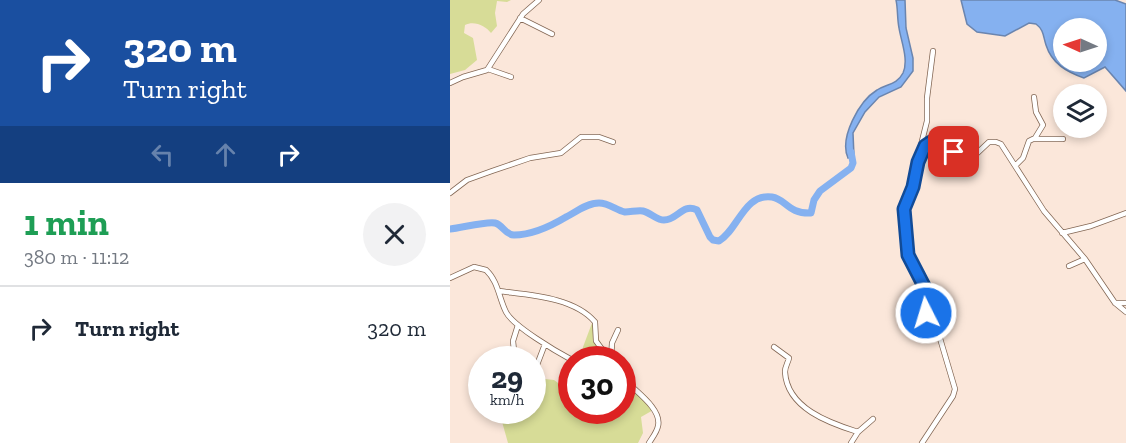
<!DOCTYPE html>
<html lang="en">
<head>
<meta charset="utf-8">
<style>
	body { margin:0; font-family:"Zilla Slab",serif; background:#f2f2f3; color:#1f2937; height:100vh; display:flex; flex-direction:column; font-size:22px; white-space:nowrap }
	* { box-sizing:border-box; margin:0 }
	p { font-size:20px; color:#747a83 }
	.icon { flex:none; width:33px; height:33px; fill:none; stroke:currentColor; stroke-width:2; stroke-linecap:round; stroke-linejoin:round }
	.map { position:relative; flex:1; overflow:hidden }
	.side { display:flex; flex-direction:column; background:#fff; width:450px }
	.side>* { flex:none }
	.top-card { background:#1a4fa0; color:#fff; overflow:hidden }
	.needle { width:39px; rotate:273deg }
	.fabs { position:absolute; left:603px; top:18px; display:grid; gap:12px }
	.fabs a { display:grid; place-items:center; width:54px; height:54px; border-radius:50%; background:#fff; box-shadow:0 3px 9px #0003; font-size:30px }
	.speed { position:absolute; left:18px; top:346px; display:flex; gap:12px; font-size:30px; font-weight:700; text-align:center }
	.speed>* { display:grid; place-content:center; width:78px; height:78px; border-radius:50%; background:#fff; box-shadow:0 3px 9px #0003; line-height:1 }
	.speed small { font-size:15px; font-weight:400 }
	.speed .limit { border:9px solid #d22; background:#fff; color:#111 }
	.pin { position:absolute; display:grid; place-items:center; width:51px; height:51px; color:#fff; margin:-26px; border-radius:12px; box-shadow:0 3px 9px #0006 }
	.me { position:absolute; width:66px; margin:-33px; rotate:355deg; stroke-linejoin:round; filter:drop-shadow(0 0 4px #0008) }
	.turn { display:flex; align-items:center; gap:21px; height:126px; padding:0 24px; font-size:27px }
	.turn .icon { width:78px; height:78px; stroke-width:2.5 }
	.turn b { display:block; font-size:42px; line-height:51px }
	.lanes { display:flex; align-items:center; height:57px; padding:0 24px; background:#0003; justify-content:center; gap:30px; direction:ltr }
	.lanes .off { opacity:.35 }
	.round { display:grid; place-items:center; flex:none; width:63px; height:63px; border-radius:32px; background:#f2f2f3 }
	.summary { display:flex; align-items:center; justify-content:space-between; height:102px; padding:0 24px }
	h1 { font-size:36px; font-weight:700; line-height:45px; color:#1e9e55 }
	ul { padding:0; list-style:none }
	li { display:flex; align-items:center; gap:18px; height:84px; padding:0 24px; border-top:2px solid #e0e1e3 }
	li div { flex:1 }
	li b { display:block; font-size:22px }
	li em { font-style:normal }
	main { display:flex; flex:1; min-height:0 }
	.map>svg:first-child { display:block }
	.green { fill:#d7dc97 }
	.water { fill:#85b1f0; stroke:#6a85af; stroke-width:1.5; fill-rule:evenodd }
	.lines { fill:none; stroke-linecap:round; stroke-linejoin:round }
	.river { stroke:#85b1f0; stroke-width:7 }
	.street-casing { stroke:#836754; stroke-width:6 }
	.street { stroke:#fff; stroke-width:4.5 }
	.route-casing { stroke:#114b97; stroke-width:15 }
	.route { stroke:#1a73e8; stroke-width:10 }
</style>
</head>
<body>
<main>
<section class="side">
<div class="top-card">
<div class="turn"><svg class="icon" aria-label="right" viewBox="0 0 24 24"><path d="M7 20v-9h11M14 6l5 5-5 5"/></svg><div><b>320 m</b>Turn right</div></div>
<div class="lanes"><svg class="icon off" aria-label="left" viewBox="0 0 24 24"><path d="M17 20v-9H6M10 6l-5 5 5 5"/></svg><svg class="icon off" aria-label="ahead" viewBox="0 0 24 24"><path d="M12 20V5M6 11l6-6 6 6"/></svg><svg class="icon" aria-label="right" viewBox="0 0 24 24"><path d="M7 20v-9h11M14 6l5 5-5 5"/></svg></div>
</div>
<div class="summary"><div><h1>1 min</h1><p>380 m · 11:12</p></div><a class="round"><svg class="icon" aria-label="close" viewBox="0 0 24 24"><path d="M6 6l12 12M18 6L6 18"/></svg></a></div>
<ul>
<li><svg class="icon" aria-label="right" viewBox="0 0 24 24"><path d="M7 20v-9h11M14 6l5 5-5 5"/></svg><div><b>Turn right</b></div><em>320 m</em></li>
</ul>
</section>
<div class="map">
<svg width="676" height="443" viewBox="0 0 676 443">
	<rect width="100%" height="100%" fill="#fbe7da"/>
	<!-- green -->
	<path class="green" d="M0,0H61L57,2L47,1L45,13L47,26L41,33C36,26 24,20 15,25L14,33L23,38L27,60L15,70L0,74Z
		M142,323L152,346L149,360H131L133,347Z
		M95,379L104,380L115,388L121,385L122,411H172L173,386C189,388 198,394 205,409L191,417L193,433L188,443H58L49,411H82L83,384Z"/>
	<!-- water -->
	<path class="water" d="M446,0H455L456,28L463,58V71L451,87L429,97L415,112L403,133L404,156L398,158C389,138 409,101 427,90C436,84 447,85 453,73C459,60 451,41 449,28C447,18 448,9 446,0Z
		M511,0H665L676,4V91L655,67L634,78C617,72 602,64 596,45C593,36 594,30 586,24L579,23L555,36L527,32L517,24ZM646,28V62H614V28Z"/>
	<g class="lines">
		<!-- river -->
		<path class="river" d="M0,229C11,228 37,221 45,223C53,225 55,235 64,235C81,235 101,226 116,217C126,212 137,203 149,203C159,203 166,210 175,212C181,212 188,210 193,211C201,213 207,220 214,220C228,220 232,203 247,210L260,237L263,240L269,241C288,230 294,193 322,197C336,199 338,214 361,213L364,200L370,191L401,168L403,163L401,152"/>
		<!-- street casing -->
		<g class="street-casing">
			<path id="street" d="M70,18L102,34
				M38,69L61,77
				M0,83L13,77L37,70L73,14L89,0
				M583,139H613
				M469,153L477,121V98L483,51
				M566,165L573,158L579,141L585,138L593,125L586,112L584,97
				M0,193L17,180L42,171L80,158L111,153L131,137H149L163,142
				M612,233L641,226L676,213
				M619,266L635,259
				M0,278L24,267L36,270C48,281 49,298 56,312C63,326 107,352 122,360
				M49,291C79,295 124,297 145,322L146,341L160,360
				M665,303H676
				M324,347L339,358C338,363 335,366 335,372C337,408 379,423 408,432
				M65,360L63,341L68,325
				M161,360L162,343L168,330
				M82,378L95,344
				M172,385L178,383C188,393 212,410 208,426C207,432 202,438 199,443
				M401,443L408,432L423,419
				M472,443L503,396L505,389L489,335L476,313L474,284L459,257L454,209L463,187L469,157L477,144L482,142L490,143L511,157L517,159L522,158L539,142H546L551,144L594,211L635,259L665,303L676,312"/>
		</g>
		<!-- street -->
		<use href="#street" class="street"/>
	</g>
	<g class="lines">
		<!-- route casing -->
		<g class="route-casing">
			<path id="route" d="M476,313L475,288L458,255L454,209L463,187L468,162L475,146L481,142H488L504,152"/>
		</g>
		<!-- route -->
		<use href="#route" class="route"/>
	</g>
</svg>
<div class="fabs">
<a><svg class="needle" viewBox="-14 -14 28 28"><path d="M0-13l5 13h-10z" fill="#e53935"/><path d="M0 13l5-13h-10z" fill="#747a83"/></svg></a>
<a><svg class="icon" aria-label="layers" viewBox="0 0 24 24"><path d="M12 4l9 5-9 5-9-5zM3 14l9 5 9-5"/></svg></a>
</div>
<div class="speed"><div>29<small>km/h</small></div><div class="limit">30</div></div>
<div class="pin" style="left:504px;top:152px;background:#d93025"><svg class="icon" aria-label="arrive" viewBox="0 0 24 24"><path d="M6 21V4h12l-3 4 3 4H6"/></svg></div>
<svg class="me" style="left:476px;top:313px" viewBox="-20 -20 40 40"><circle r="17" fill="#1a73e8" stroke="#fff" stroke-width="3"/><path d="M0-11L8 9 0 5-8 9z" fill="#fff"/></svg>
</div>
</main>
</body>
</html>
